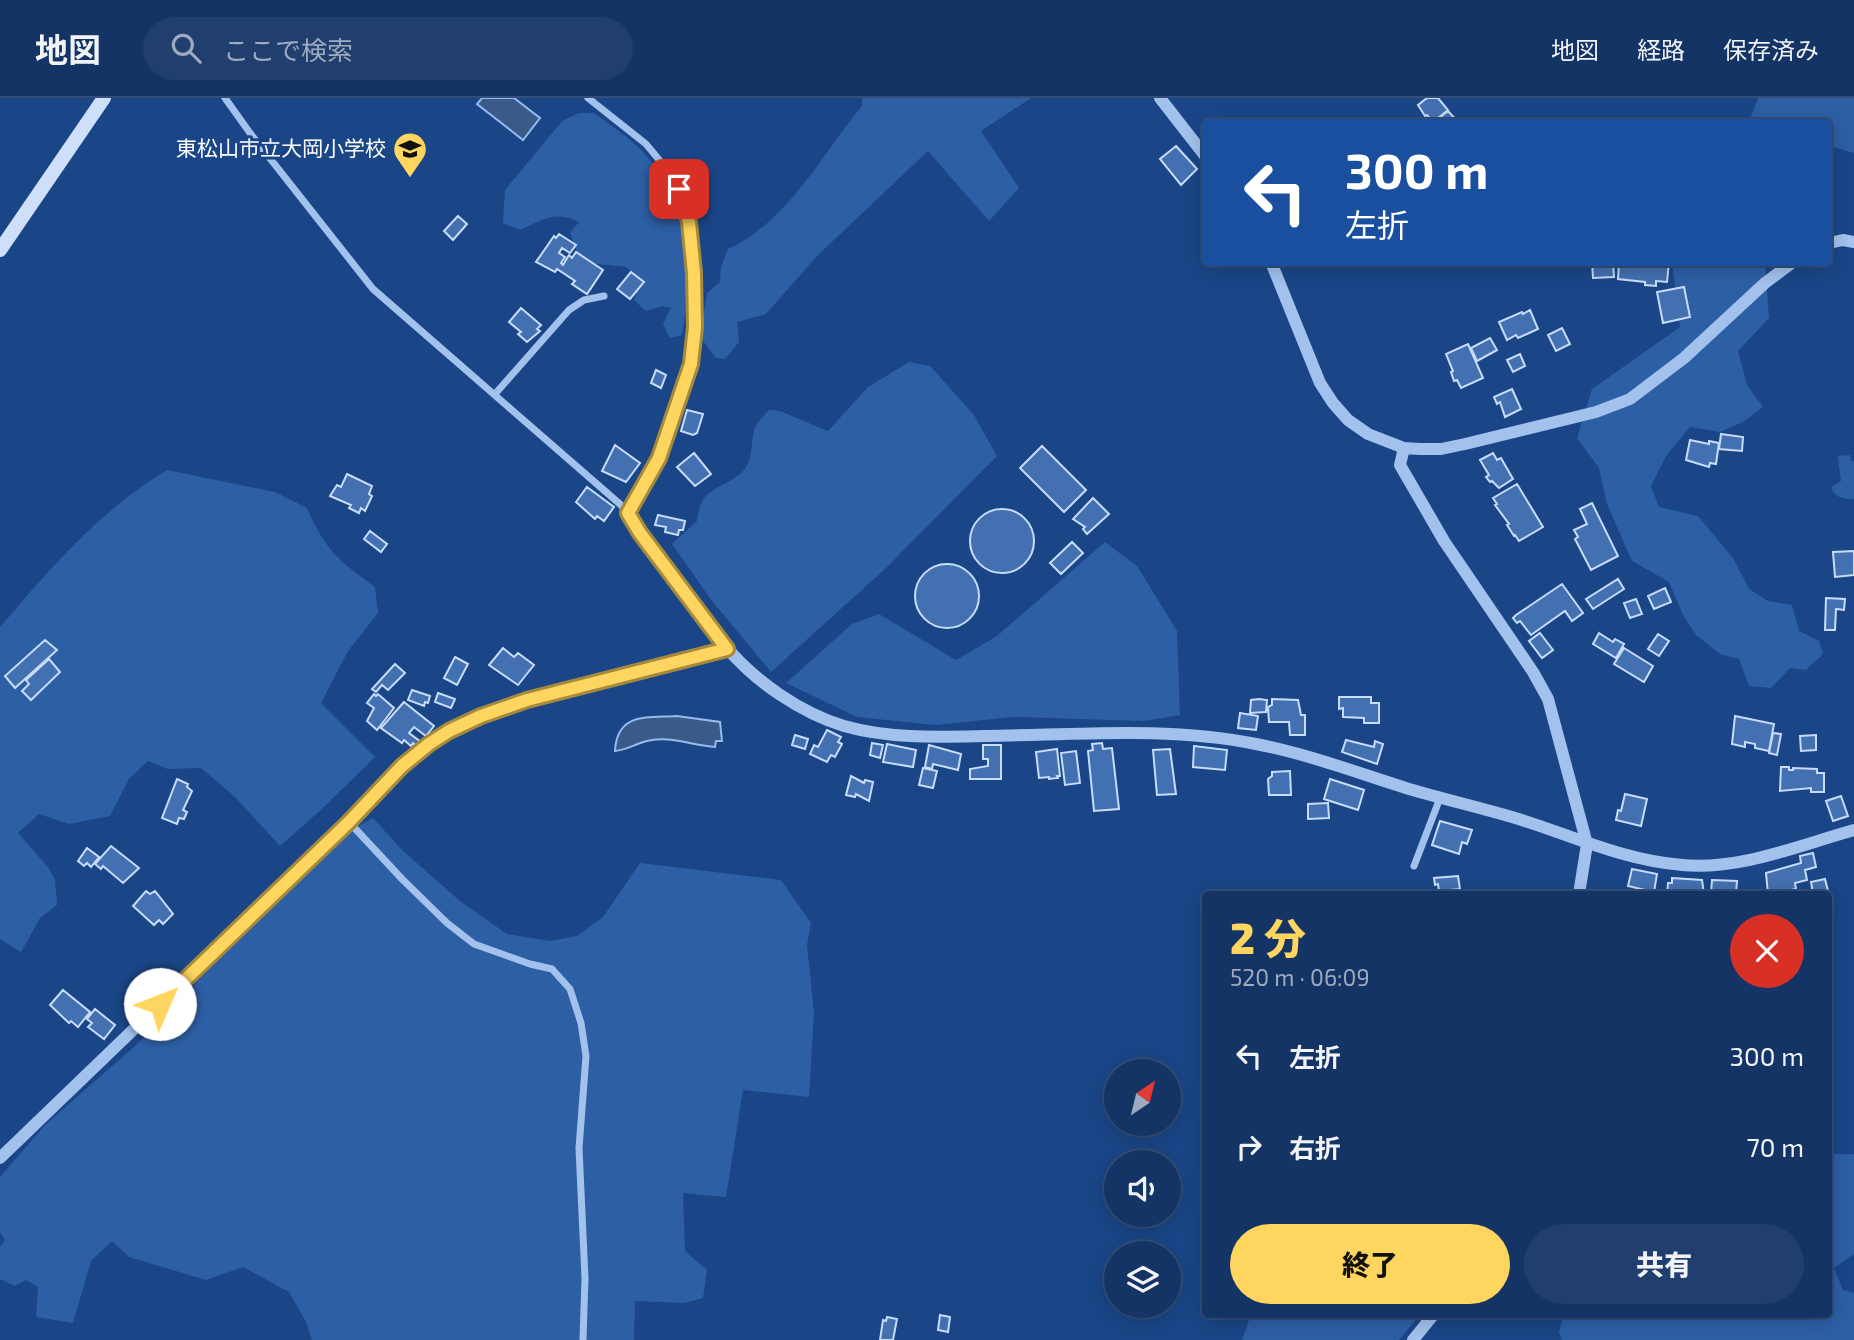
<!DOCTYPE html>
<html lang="ja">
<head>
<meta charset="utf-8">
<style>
	body { margin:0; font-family:"Exo 2","Noto Sans JP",sans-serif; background:#213f6e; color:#f1f3f6; height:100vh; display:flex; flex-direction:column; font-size:26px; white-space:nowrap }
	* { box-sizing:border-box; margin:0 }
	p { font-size:23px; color:#9daabf }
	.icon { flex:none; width:38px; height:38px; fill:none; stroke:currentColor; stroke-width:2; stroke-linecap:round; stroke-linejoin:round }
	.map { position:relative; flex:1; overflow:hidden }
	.details { position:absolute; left:1202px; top:793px; width:630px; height:427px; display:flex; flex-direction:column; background:#143465; border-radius:7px; box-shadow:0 4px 18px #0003,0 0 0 2px #334f79 }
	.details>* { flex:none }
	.guide { position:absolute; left:1202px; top:21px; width:630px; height:147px; border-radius:7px; box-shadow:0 4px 18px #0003,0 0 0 2px #334f79; background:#1a4fa0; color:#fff; overflow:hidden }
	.needle { width:46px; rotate:35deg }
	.tools { position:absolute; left:1104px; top:961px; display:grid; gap:14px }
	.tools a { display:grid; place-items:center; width:77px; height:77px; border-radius:50%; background:#143465; box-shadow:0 4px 18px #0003,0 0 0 2px #334f79; font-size:35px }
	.pin { position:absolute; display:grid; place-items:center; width:60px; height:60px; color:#fff; margin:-30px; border-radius:14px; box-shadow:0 4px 10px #0006 }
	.me { position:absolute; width:77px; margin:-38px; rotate:46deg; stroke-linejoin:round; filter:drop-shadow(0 0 5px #0008) }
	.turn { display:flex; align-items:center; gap:24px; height:147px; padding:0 28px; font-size:32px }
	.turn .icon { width:91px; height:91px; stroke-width:2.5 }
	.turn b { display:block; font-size:49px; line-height:60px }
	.round { display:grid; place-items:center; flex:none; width:74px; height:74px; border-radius:37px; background:#213f6e }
	.summary { display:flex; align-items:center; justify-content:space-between; height:119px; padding:0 28px }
	h1 { font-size:42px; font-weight:800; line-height:52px; color:#fed55e }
	.cta { display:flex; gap:14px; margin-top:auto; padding:14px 28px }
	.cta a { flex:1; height:80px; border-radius:42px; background:#fed55e; color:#111; font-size:28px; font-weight:800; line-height:80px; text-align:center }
	.cta a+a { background:#213f6e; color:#f1f3f6 }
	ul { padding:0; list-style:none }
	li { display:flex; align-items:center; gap:21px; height:91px; padding:0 28px }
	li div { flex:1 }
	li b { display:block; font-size:26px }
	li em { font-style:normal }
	header { display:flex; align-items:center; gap:42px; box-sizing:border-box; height:98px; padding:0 35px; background:#143465; border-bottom:2px solid #334f79 }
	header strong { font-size:33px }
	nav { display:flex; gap:38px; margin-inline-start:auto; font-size:24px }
	.search { width:490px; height:63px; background:#213f6e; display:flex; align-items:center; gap:18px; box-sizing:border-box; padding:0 24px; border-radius:38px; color:#9daabf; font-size:26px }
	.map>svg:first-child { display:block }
	.green { fill:#2d5fa5 }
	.water { fill:#3a5a8a; stroke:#95bbee; stroke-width:2 }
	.building { fill:#4370b0; stroke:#c7dcf9; stroke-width:2 }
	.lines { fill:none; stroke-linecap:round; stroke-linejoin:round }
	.minor { stroke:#a2c1ec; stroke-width:7 }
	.tertiary { stroke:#a2c1ec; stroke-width:12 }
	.secondary { stroke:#cedff9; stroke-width:14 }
	.route-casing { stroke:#a58a3d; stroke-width:18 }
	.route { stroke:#fed55e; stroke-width:12 }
	.labels { text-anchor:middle; stroke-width:6; stroke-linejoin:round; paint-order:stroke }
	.poi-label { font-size:21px; fill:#fff; stroke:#1a4687; text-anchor:end }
</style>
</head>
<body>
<header>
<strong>地図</strong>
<div class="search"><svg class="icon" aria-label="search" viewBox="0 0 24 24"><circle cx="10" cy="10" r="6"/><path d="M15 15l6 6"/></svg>ここで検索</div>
<nav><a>地図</a><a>経路</a><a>保存済み</a></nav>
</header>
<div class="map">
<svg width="1854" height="1242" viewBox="0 0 1854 1242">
	<rect width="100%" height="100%" fill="#1a4687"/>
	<!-- green -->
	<path class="green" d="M862,0H1031L981,33L1019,90L989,123L928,53L817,158L766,216L737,224L739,244L725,261L716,260L700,239L707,195L720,184L721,169L728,151C789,123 821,57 862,8Z
		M1758,0H1854V55L1834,49L1829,50V24H1749Z
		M579,15H594C610,27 630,40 644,55C691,109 694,169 682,237L670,240L663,226L671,210L662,208L646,213L634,202L642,181L626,169L589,165L579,159L570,135L579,124C554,112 543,122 520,132L503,125L505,92L562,23Z
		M1672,165H1765L1769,220L1738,253L1747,287L1763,309L1743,324L1720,334L1690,329L1666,358L1651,388L1659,409L1698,418L1733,460L1749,491L1768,503L1792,507L1799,533L1819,543L1823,556L1806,572L1790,570L1771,590L1749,588L1739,561L1720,556L1696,537L1683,517L1669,484L1632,463L1607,406L1599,370L1577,340L1592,291L1680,229Z
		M909,264L930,268L974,317L997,358L885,471L771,574L712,503L672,446L697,423C700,386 725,392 743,373C754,361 750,343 755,330C758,324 764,317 769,312L780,313L828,333L868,289Z
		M1850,357L1851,363H1854V401C1843,401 1835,400 1831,389L1841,383L1838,358Z
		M167,372L275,394L307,410C326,453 338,462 375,489L378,515L348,553L321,605L375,659L323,710L280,748L236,700L201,670L168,671L148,663L129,681L110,718L69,726L39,716L18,735L48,769L55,782L57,807L40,820L21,854L0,841V529C50,471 100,412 167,372Z
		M1105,444L1137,468L1177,533L1180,617L1144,623L1013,619L935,627L857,619L786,585L852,526L879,516L956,562L997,538Z
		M373,720L403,753L460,803L507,836L550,843L577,838L603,819L640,765L781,782L811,825L807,847L814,915L809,999L743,992L726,1099L683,1095L685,1153L707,1172L703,1200L684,1205L635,1203L634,1242H312L306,1224L289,1194L243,1169L206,1182L129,1159L112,1143L91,1163L73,1225L36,1219L38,1189L26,1182L15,1188L0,1181V1149L5,1142L0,1134V1079L45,1027L135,948L249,830L309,773L337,740Z
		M1829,1056H1854V1156L1834,1170L1843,1192L1854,1195V1242H1562L1559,1234L1564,1216H1829Z
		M1251,1216H1421L1399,1242H1242Z"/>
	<!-- water -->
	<path class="water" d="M482,0H514L540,20L523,42L477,6Z
		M677,618L720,624L722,643H716L715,649C694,648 668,637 647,643C635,646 627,652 615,653C617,614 647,620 677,618Z"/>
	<!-- building -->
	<path class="building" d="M1427,0H1438L1448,12L1433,24L1427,17L1425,18L1418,7Z
		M1448,13L1458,24H1434Z
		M1176,48L1197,71L1181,87L1160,61Z
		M458,118L467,126L453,142L444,133Z
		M559,136L576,147L570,155L562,150L559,155L565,159L561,165L563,167L569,157L572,160L576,154L603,172L587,196L572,186L575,183L557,171L555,174L536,164L554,138L556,140Z
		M1592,164H1613L1614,179L1593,180Z
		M1619,164H1669L1667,184L1656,183V188L1645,187V184L1618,181Z
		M631,174L644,184L630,201L617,191Z
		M1684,189L1690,219L1663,225L1657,194Z
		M521,210L541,227L537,231L540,233L527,244L518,236L521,234L509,224Z
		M1530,212L1538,231L1518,240L1516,237L1507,242L1499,224L1522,214L1523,216Z
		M1562,230L1570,246L1556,253L1548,237Z
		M1490,240L1497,252L1477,263L1471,250Z
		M1468,246L1483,280L1461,290L1457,282L1454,283L1451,274L1453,273L1446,256Z
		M1520,256L1525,268L1513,274L1507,262Z
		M656,272L666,277L661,290L651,285Z
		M1512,291L1521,311L1505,319L1500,304L1497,306L1494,299Z
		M687,312L703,316L697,335L693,337L681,333Z
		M1721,336L1743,339L1742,353L1719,351Z
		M1690,342L1709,346V343L1719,345L1716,366L1710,365L1709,369L1686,362Z
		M615,347L640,365L626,384L602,373Z
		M1042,348L1086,392L1064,414L1020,370Z
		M694,355L711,376L695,388L677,369Z
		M1493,355L1497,362L1501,360L1513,381L1499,390L1492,383L1490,384L1486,379L1489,377L1480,362Z
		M347,376L372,388L369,396L372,398L365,413L361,410L359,415L349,410L351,407L330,398L337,387L341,389Z
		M1517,386L1543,429L1519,443L1515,437L1514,438L1507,427L1509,426L1495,407L1497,406L1493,400Z
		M587,389L614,409L604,423L597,418L595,421L576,404Z
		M1093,400L1109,416L1087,436L1083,431L1085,429L1073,421Z
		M1592,405L1618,458L1591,472L1575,441L1578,439L1574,432L1587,426L1580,411Z
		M970 443a32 32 0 1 1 64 0a32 32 0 1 1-64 0Z
		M658,417L685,423L683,432H679L678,437L665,434L666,429L655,427Z
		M370,433L387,446L381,454L364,441Z
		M1072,444L1083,455L1061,476L1050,465Z
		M1854,453V477L1835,479L1833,454Z
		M915 498a32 32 0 1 1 64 0a32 32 0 1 1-64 0Z
		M1618,481L1624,491L1593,511L1586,501Z
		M1562,486L1583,515L1572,523L1565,513L1531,537L1520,523L1517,525L1513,520L1516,517Z
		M1665,490L1671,504L1654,511L1648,498Z
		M1826,500L1845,501L1844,512L1836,511L1835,532H1825Z
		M1636,501L1642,516L1630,520L1624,505Z
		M1540,535L1553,552L1542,560L1529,543Z
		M1599,535L1613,544L1615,541L1624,546L1616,560L1593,546Z
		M1658,536L1669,543L1659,558L1648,551Z
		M45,542L57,552L15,590L5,578Z
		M503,550L514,559L518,555L534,567L518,587L489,567Z
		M1624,550L1653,568L1644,584L1614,566Z
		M455,559L468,566L457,587L444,580Z
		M49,561L60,574L31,602L22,593L29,586L26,582Z
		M395,566L405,575L388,592L382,587L376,594L372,591Z
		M412,592L430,598L428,605L425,604L424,608L408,602Z
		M438,595L455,601L451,610L435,604Z
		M374,596L376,598L378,596L394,610L377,632L367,623L374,610L367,605Z
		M1339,599H1371V605H1379V625H1364V620L1343,619V610L1339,611Z
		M1259,601L1267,602L1266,614L1250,615L1251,602Z
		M1272,601L1298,602L1301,617H1305V637H1290L1289,624H1269L1268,609L1272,607Z
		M404,604L434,628L426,638L414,629L409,635L421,644L417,649L413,645L411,648L404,642L402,645L381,630Z
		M1240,615L1258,618L1256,632L1238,630Z
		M1735,618L1774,626L1769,653L1755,650V646L1745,644V649L1732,646Z
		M827,632L841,639L838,644L842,646L835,659L831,657L827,664L810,656L814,647L818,649Z
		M1773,635L1781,636L1777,657L1769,655Z
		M795,637L808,641L805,651L792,647Z
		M1816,637V652L1801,653L1800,638Z
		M1346,642L1374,649L1375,643L1383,646L1377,666L1342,654Z
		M872,645L883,647L880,660L870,657Z
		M1102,645L1103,651L1112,650L1119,711L1094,713L1088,653L1093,652L1092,646Z
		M887,646L916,652L913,669L883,664Z
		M929,647L961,656L958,672L933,666L932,671L925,669Z
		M983,647H1001V681H970V671L988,668V661H983Z
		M1194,648L1227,652L1225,672L1193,669Z
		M1057,651L1060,678H1057L1058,680L1049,681V679L1039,680L1036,654Z
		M1170,651L1176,696L1157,697L1153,652Z
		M1076,653L1080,685L1065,687L1061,655Z
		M1781,669H1789V672H1793V670L1817,671V675H1824V694H1811V690L1780,693Z
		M923,670L937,673L933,690L919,687Z
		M1290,673L1291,697H1269L1268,681L1272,678V674Z
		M851,678L864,685L865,682L873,684L869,703L856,696L855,699L846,697Z
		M177,681L188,686L187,689L192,693L183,712L187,714L184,721L179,720L177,726L162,720Z
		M1330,681L1364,692L1358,712L1324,701Z
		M1625,696L1647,701L1641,728L1616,722L1618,712L1621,713Z
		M1841,698L1848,718L1833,723L1826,703Z
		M1328,705L1329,720L1308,721V706Z
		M1440,723L1472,732L1467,746L1462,744L1459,756L1432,747Z
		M111,748L139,770L123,785L103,768L101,771L95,766Z
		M87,750L99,759L91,769L87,765L84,768L78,763Z
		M1813,755L1816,769L1805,772L1807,782L1795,785L1796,791L1768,796L1766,775L1801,765L1800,758Z
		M1632,771L1657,776L1654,794L1628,788Z
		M1458,778L1460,791L1439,793L1438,786L1435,787L1434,780Z
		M1672,780L1702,782L1704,796H1667L1668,785H1672Z
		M1825,781L1830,801L1829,802V796H1813L1811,784Z
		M1712,782L1737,783L1736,796H1711Z
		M146,793L150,796L155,793L173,816L163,826L159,822L154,827L133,808Z
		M63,892L90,914L78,929L71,923L69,925L50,907Z
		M95,911L115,927L104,941L88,929L92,925L87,921Z
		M940,1217L950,1219L948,1234L938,1232Z
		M887,1219L897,1221L893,1242H880L883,1222L886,1223Z"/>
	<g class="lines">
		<!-- minor -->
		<path class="minor" d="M225,0L250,35L373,191L621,407L727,550
			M588,0L646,46L665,69L679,91L689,124L695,229L691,266L659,360L628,415
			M495,296L569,212L584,202L604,198
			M349,724L402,781L447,825L474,846L530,866L552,871L570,891L581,925L586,958L579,1050L585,1180L583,1242
			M1414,768L1440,700"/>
		<!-- tertiary -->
		<path class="tertiary" d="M1160,0L1206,59
			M1829,145L1843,142L1854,144
			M1271,164L1320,285L1333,305L1348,322L1368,336L1404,350L1420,351H1441L1465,346L1596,314L1630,301L1684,260L1765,185L1793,164
			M1404,350L1400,367L1444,443L1533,574L1548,601L1587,746L1579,796
			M0,1060L349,724C375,697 399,667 429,646C469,617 520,604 567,592C621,579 675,566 727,550C756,584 801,615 844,628C890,641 938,639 985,638C1074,637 1168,628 1256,646C1308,656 1358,675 1409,691C1443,701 1478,709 1512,719C1569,736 1621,762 1682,767C1741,772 1797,748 1854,732
			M1413,1242L1434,1216"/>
		<!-- secondary -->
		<path class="secondary" d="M0,152L104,0"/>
	</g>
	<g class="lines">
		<!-- route casing -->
		<g class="route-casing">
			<path id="route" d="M160,906L349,724L402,668L429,646L449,633L481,618L527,602L727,551L640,435L628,415L659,360L691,266L695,229L694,175L689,124L679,91"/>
		</g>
		<!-- route -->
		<use href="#route" class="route"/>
	</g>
	<!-- icons -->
	<defs>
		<g id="school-pin" transform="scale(1.75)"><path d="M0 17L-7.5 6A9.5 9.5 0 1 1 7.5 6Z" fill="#fed55e" stroke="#1a4687"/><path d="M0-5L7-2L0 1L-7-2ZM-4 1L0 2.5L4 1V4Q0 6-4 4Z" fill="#111"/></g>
	</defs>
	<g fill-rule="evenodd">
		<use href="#school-pin" x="410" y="51"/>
	</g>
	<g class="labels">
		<!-- poi labels -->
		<g class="poi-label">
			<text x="386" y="58">東松山市立大岡小学校</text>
		</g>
	</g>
</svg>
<div class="tools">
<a><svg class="needle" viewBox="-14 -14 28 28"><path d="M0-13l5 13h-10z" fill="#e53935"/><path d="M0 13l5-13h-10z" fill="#9daabf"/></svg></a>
<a><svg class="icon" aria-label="sound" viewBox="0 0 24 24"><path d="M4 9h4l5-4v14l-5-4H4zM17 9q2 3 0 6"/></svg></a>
<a><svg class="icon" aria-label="layers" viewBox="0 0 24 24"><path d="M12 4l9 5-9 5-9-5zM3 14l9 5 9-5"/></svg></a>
</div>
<div class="pin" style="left:679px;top:91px;background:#d93025"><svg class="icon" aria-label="arrive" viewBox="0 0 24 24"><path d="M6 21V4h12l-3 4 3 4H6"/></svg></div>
<svg class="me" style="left:160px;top:906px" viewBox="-20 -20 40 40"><circle r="19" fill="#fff"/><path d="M0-13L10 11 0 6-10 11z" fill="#fed55e"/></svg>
<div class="guide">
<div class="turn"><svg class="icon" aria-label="left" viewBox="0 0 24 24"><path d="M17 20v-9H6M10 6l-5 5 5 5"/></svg><div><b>300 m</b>左折</div></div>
</div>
<section class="details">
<div class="summary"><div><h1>2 分</h1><p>520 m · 06:09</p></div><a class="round" style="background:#d93025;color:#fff"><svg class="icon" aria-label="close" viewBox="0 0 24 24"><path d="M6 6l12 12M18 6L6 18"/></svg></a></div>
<ul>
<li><svg class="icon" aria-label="left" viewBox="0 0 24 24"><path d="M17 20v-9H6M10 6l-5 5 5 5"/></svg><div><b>左折</b></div><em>300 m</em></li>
<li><svg class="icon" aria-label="right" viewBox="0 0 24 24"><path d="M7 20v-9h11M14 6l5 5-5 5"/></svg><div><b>右折</b></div><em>70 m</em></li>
</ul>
<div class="cta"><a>終了</a><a>共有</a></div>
</section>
</div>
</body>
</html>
